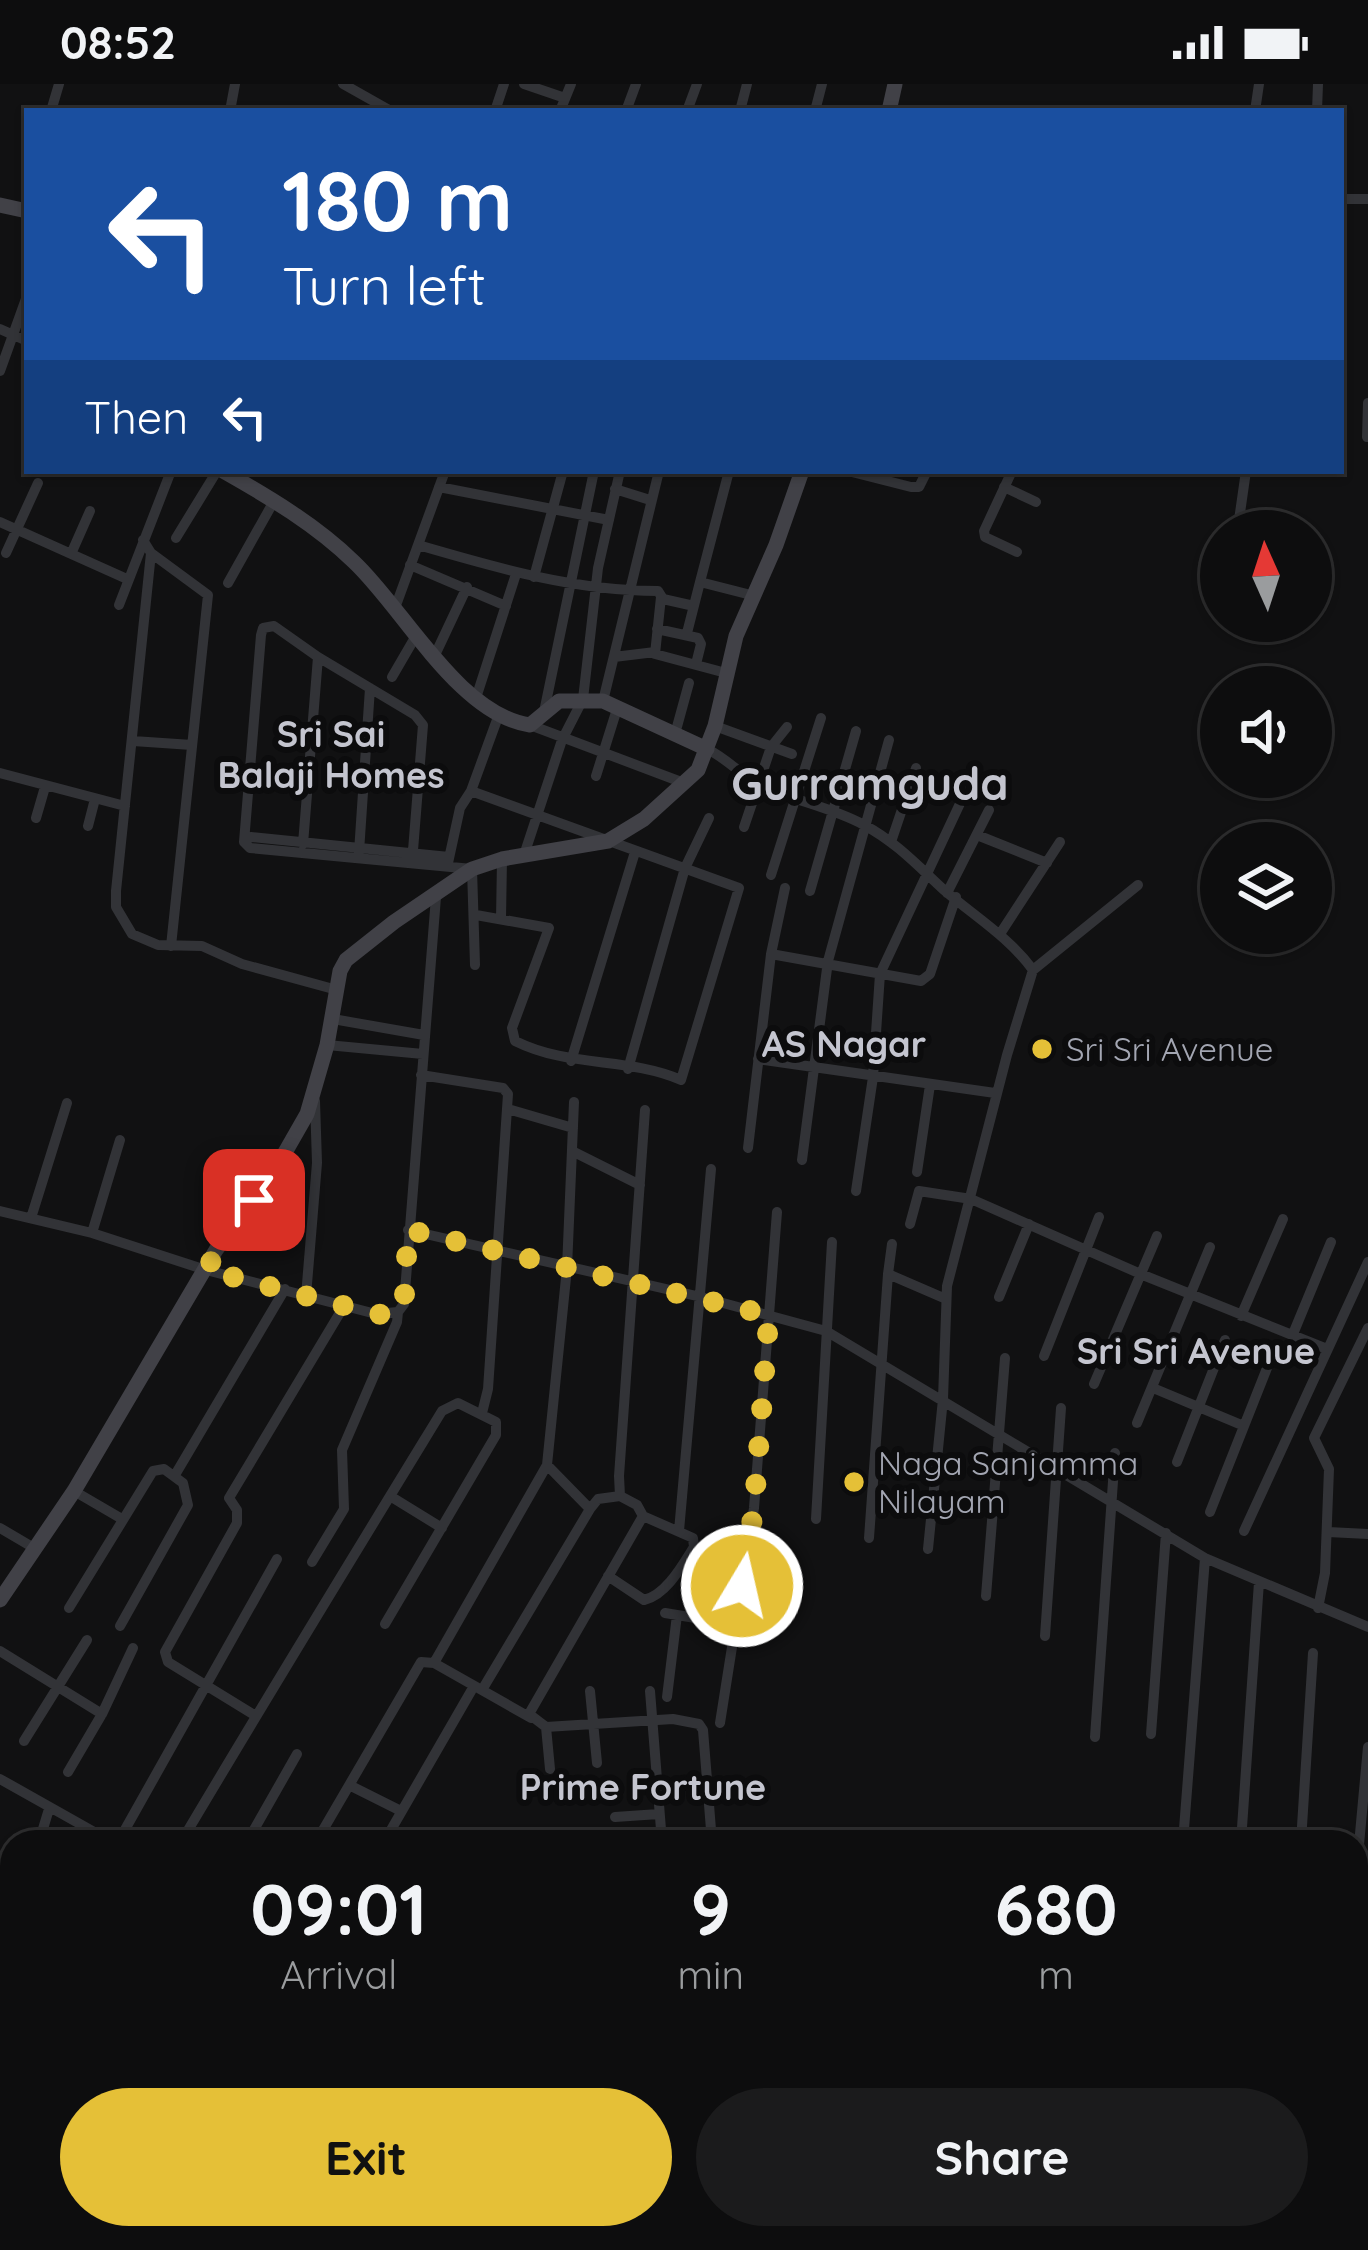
<!DOCTYPE html>
<html lang="en">
<head>
<meta charset="utf-8">
<style>
	body { margin:0; font-family:Quicksand,sans-serif; background:#1b1b1c; color:#f1f3f6; height:100vh; display:flex; flex-direction:column; font-size:45px; white-space:nowrap }
	* { box-sizing:border-box; margin:0 }
	p { font-size:39px; color:#9a9c9e }
	.icon { flex:none; width:66px; height:66px; fill:none; stroke:currentColor; stroke-width:2; stroke-linecap:round; stroke-linejoin:round }
	.map { position:relative; flex:1; overflow:hidden }
	.panel { position:absolute; left:0px; top:1746px; width:1368px; height:420px; display:flex; flex-direction:column; background:#0d0d0e; border-radius:36px 36px 0 0; box-shadow:0 3px 9px #0004,0 0 0 3px #2d2d2e }
	.panel>* { flex:none }
	.top-card { position:absolute; left:24px; top:24px; width:1320px; height:366px; border-radius:0px; box-shadow:0 3px 9px #0004,0 0 0 3px #2d2d2e; background:#1a4fa0; color:#fff; overflow:hidden }
	.needle { width:78px; rotate:357deg }
	.tools { position:absolute; left:1200px; top:426px; display:grid; gap:24px }
	.tools a { display:grid; place-items:center; width:132px; height:132px; border-radius:50%; background:#0d0d0e; box-shadow:0 3px 9px #0004,0 0 0 3px #2d2d2e; font-size:60px }
	.pin { position:absolute; display:grid; place-items:center; width:102px; height:102px; color:#fff; margin:-51px; border-radius:24px; box-shadow:0 6px 18px #0006 }
	.me { position:absolute; width:132px; margin:-66px; rotate:9deg; stroke-linejoin:round; filter:drop-shadow(0 0 9px #0008) }
	.turn { display:flex; align-items:center; gap:42px; height:252px; padding:0 60px; font-size:54px }
	.turn .icon { width:156px; height:156px; stroke-width:2.5 }
	.turn b { display:block; font-size:84px; line-height:102px }
	.then { display:flex; align-items:center; height:114px; padding:0 60px; background:#0003; gap:24px; font-size:45px }
	.eta { display:flex; justify-content:space-evenly; align-items:center; height:204px; text-align:center }
	.eta b { font-size:72px; font-weight:700; line-height:84px }
	.button { display:flex; gap:24px; margin-top:auto; padding:24px 60px }
	.button a { flex:1; height:138px; border-radius:72px; background:#e5c037; color:#111; font-size:48px; font-weight:700; line-height:138px; text-align:center }
	.button a+a { background:#1b1b1c; color:#f1f3f6 }
	.status { display:flex; justify-content:space-between; align-items:center; height:84px; padding:0 60px; background:#0d0d0e; direction:ltr }
	.status svg { height:33px; fill:currentColor }
	.map>svg:first-child { display:block }
	.lines { fill:none; stroke-linecap:round; stroke-linejoin:round }
	.street { stroke:#323337; stroke-width:10 }
	.secondary { stroke:#414147; stroke-width:15 }
	.route { stroke:#e5c037; stroke-width:21; stroke-dasharray:0 37.8 }
	.poi-dot { fill:#e5c037; stroke:#0c0c0d; stroke-width:4.5 }
	.labels { text-anchor:middle; stroke-width:12; stroke-linejoin:round; paint-order:stroke }
	.poi-label { font-size:33px; fill:#a3a6b2; stroke:#0c0c0d; text-anchor:start }
	.neighbourhood-label { font-size:36px; font-weight:bold; fill:#c4c5cf; stroke:#0c0c0d }
	.district-label { font-size:45px; font-weight:bold; fill:#c4c5cf; stroke:#0c0c0d }
</style>
</head>
<body>
<div class="status"><b>08:52</b><svg viewBox="0 0 49 12"><path d="M0 12V9h3v3zM5 12V6h3v6zM10 12V3h3v9zM15 12V0h3v12zM26 1h20v11H26zM47 4h2v5h-2z"/></svg></div>
<div class="map">
<svg width="1368" height="2166" viewBox="0 0 1368 2166">
	<rect width="100%" height="100%" fill="#111112"/>
	<g class="lines">
		<!-- street -->
		<path class="street" d="M343,0L391,27
			M524,0L565,14
			M51,27L59,0
			M230,27L235,0
			M495,27L504,0
			M560,27L571,0
			M626,27L636,0
			M687,27L697,0
			M740,27L747,0
			M815,27L822,0
			M1255,27L1259,0
			M1317,27L1318,0
			M1341,115H1368
			M0,245L27,257
			M0,287L27,212
			M1367,353L1368,319
			M729,387L700,498L751,511
			M848,387L911,403H919L927,387
			M1012,387L984,447L985,453L1017,468
			M439,403L609,436
			M1004,403L1036,418
			M615,405L650,416
			M1239,436L1246,387
			M0,438L127,495
			M176,454L217,387
			M143,456L151,469L116,807V823L132,850L158,861L202,862L242,880L337,906
			M418,461C497,484 575,507 658,507L663,515L694,522
			M6,469L38,399
			M151,469L208,511L171,862
			M71,470L90,427
			M410,481L506,522
			M534,493L563,387
			M228,499L274,417
			M661,513L655,570L726,589
			M119,521L171,387
			M395,524L445,387
			M657,545L698,554L701,560L696,580
			M687,549L700,498
			M435,571L467,503
			M614,573L655,568
			M392,593L417,550
			M476,614L516,490
			M603,617L659,387
			M544,628L594,387
			M530,641L684,699
			M715,642L792,670
			M675,650L689,599
			M133,657L192,661
			M707,665C728,675 739,690 760,701C794,717 831,723 864,741C896,758 918,782 944,806C974,832 1009,853 1033,886
			M0,689L125,722
			M596,692L617,625
			M471,707L739,804L681,996C628,973 569,984 515,957L512,944L549,844L476,831
			M36,734L45,703
			M88,742L95,715
			M744,743L771,663L787,643
			M977,751L1047,779
			M244,758L261,551L263,544L274,542L318,573L415,631L423,641L412,779
			M244,758L250,764L472,785L475,881
			M244,758L251,753L449,773
			M891,758L916,684
			M303,760L318,573
			M359,768L370,604
			M524,771L562,656L583,615L598,484L620,387
			M448,779L460,724L471,707L498,633
			M771,791L821,634
			M810,807L856,647
			M947,809L989,726
			M501,835L502,775
			M1000,850L1060,758
			M771,870L921,897L930,890L956,813
			M333,935L424,951
			M327,961L423,970
			M758,975L995,1009
			M571,977L635,768
			M628,985L685,784L709,734
			M421,991L503,1004L508,1010L488,1305L482,1329
			M508,1025L573,1044
			M645,1026L619,1392L620,1412L637,1421L643,1432L529,1630L546,1643L673,1635L699,1640L703,1646L712,1758
			M748,1064L771,870L785,804
			M572,1067L640,1101
			M802,1076L828,877L889,656
			M917,1088L930,1001
			M856,1107L873,993L880,890L964,711
			M0,1127L92,1149L206,1186L376,1230L398,1228L404,1220L436,813
			M31,1134L67,1019
			M910,1140L919,1107L971,1115L1143,1191L1327,1265
			M408,1146L701,1213L826,1247L1205,1474L1368,1543
			M92,1149L120,1056
			M888,1190L892,1160
			M306,1212L317,1079L315,1017
			M999,1213L1029,1140
			M1241,1232L1283,1135
			M1293,1250L1331,1158
			M1044,1272L1099,1133
			M1094,1300L1157,1152
			M1153,1304L1244,1342
			M1137,1339L1210,1163
			M1177,1378L1225,1256
			M547,1381L590,1425
			M175,1391L285,1205
			M74,1407L122,1435
			M390,1412L442,1444
			M1210,1428L1269,1279
			M816,1435L832,1158
			M0,1444L34,1464
			M679,1447L711,1085
			M1244,1447L1368,1178
			M1328,1448L1368,1450
			M869,1454L888,1190L946,1215
			M928,1465L943,1315L947,1202L1007,971L1033,886L1138,801
			M312,1478L344,1425L342,1366L397,1238L398,1228
			M608,1492L644,1516C666,1511 682,1482 694,1463L693,1454L643,1432
			M986,1512L1005,1274
			M69,1524L153,1387L164,1385L183,1399L188,1421L120,1542
			M1318,1524L1325,1489L1329,1385L1314,1354L1368,1244
			M665,1529L756,1544
			M1045,1552L1061,1324
			M0,1567L102,1630
			M434,1579L547,1381L567,1184L574,1018
			M482,1606L590,1425L598,1415L620,1412
			M590,1607L597,1679
			M650,1607L662,1758
			M667,1613L677,1531
			M256,1632L168,1578L165,1568L237,1439V1426L229,1414L344,1222
			M720,1639L754,1424L777,1128
			M546,1643L550,1685
			M1151,1650L1166,1449
			M1095,1653L1115,1369
			M24,1657L87,1556
			M68,1688L102,1630L133,1564
			M0,1695L112,1758
			M351,1702L401,1727
			M615,1733L659,1730
			M604,1753L605,1758
			M39,1758L49,1725
			M118,1758L277,1475
			M181,1758C267,1613 354,1471 442,1327L458,1319L496,1338V1351L385,1540
			M247,1758L297,1670
			M316,1758L421,1578L434,1579L531,1634
			M384,1758L474,1602
			M1183,1758L1205,1474
			M1241,1758L1259,1498
			M1301,1758L1313,1569
			M1356,1793L1368,1663
			M1356,1805L1368,1806
			M0,1886L12,1847
			M0,2112L12,2116L0,2152
			M1356,2137L1368,2138
			M145,2154L184,2166
			M55,2166L58,2154
			M100,2166L104,2154
			M228,2166L231,2154
			M278,2166L282,2154
			M348,2166L352,2154
			M462,2166L463,2154
			M528,2166V2154
			M586,2166L587,2154
			M645,2166V2154
			M703,2166L704,2154
			M778,2166V2154
			M849,2166V2154
			M908,2166L909,2154
			M969,2166V2154
			M1028,2166L1029,2154
			M1089,2166L1090,2154
			M1151,2166L1152,2154
			M1211,2166L1212,2154
			M1268,2166L1269,2154
			M1327,2166L1328,2154"/>
		<!-- secondary -->
		<path class="secondary" d="M889,27L895,0
			M0,121L27,127
			M223,387C269,413 316,441 354,478C404,525 459,631 530,641L559,617H603L707,665
			M0,1516L74,1407L216,1166L279,1079L307,1030L327,961L340,887L346,876L394,838L472,785L502,775L608,757L644,735L698,686L715,642L736,552L776,461L802,387"/>
	</g>
	<g class="lines">
		<!-- route -->
		<path class="route" d="M254,1116L231,1144L206,1186L376,1230L390,1231L404,1220L408,1146L769,1231L754,1424L742,1502"/>
	</g>
	<!-- markers -->
	<g class="poi-dot">
		<circle cx="1042" cy="965" r="12"/>
		<circle cx="854" cy="1398" r="12"/>
	</g>
	<g class="labels">
		<!-- poi labels -->
		<g class="poi-label">
			<text x="1066" y="977">Sri Sri Avenue</text>
			<text x="878" y="1391">Naga Sanjamma<tspan x="878" dy="38">Nilayam</tspan></text>
		</g>
		<!-- neighbourhood labels -->
		<g class="neighbourhood-label">
			<text x="331" y="663">Sri Sai<tspan x="331" dy="41">Balaji Homes</tspan></text>
			<text x="844" y="973">AS Nagar</text>
			<text x="1196" y="1280">Sri Sri Avenue</text>
			<text x="643" y="1716">Prime Fortune</text>
		</g>
		<!-- district labels -->
		<g class="district-label">
			<text x="870" y="716">Gurramguda</text>
		</g>
	</g>
</svg>
<div class="tools">
<a><svg class="needle" viewBox="-14 -14 28 28"><path d="M0-13l5 13h-10z" fill="#e53935"/><path d="M0 13l5-13h-10z" fill="#9a9c9e"/></svg></a>
<a><svg class="icon" aria-label="sound" viewBox="0 0 24 24"><path d="M4 9h4l5-4v14l-5-4H4zM17 9q2 3 0 6"/></svg></a>
<a><svg class="icon" aria-label="layers" viewBox="0 0 24 24"><path d="M12 4l9 5-9 5-9-5zM3 14l9 5 9-5"/></svg></a>
</div>
<div class="pin" style="left:254px;top:1116px;background:#d93025"><svg class="icon" aria-label="arrive" viewBox="0 0 24 24"><path d="M6 21V4h12l-3 4 3 4H6"/></svg></div>
<svg class="me" style="left:742px;top:1502px" viewBox="-20 -20 40 40"><circle r="17" fill="#e5c037" stroke="#fff" stroke-width="3"/><path d="M0-11L8 9 0 5-8 9z" fill="#fff"/></svg>
<div class="top-card">
<div class="turn"><svg class="icon" aria-label="left" viewBox="0 0 24 24"><path d="M17 20v-9H6M10 6l-5 5 5 5"/></svg><div><b>180 m</b>Turn left</div></div>
<div class="then">Then<svg class="icon" aria-label="left" viewBox="0 0 24 24"><path d="M17 20v-9H6M10 6l-5 5 5 5"/></svg></div>
</div>
<section class="panel">
<div class="eta">
<div><b>09:01</b><p>Arrival</p></div>
<div><b>9</b><p>min</p></div>
<div><b>680</b><p>m</p></div>
</div>
<div class="button"><a>Exit</a><a>Share</a></div>
</section>
</div>
</body>
</html>
